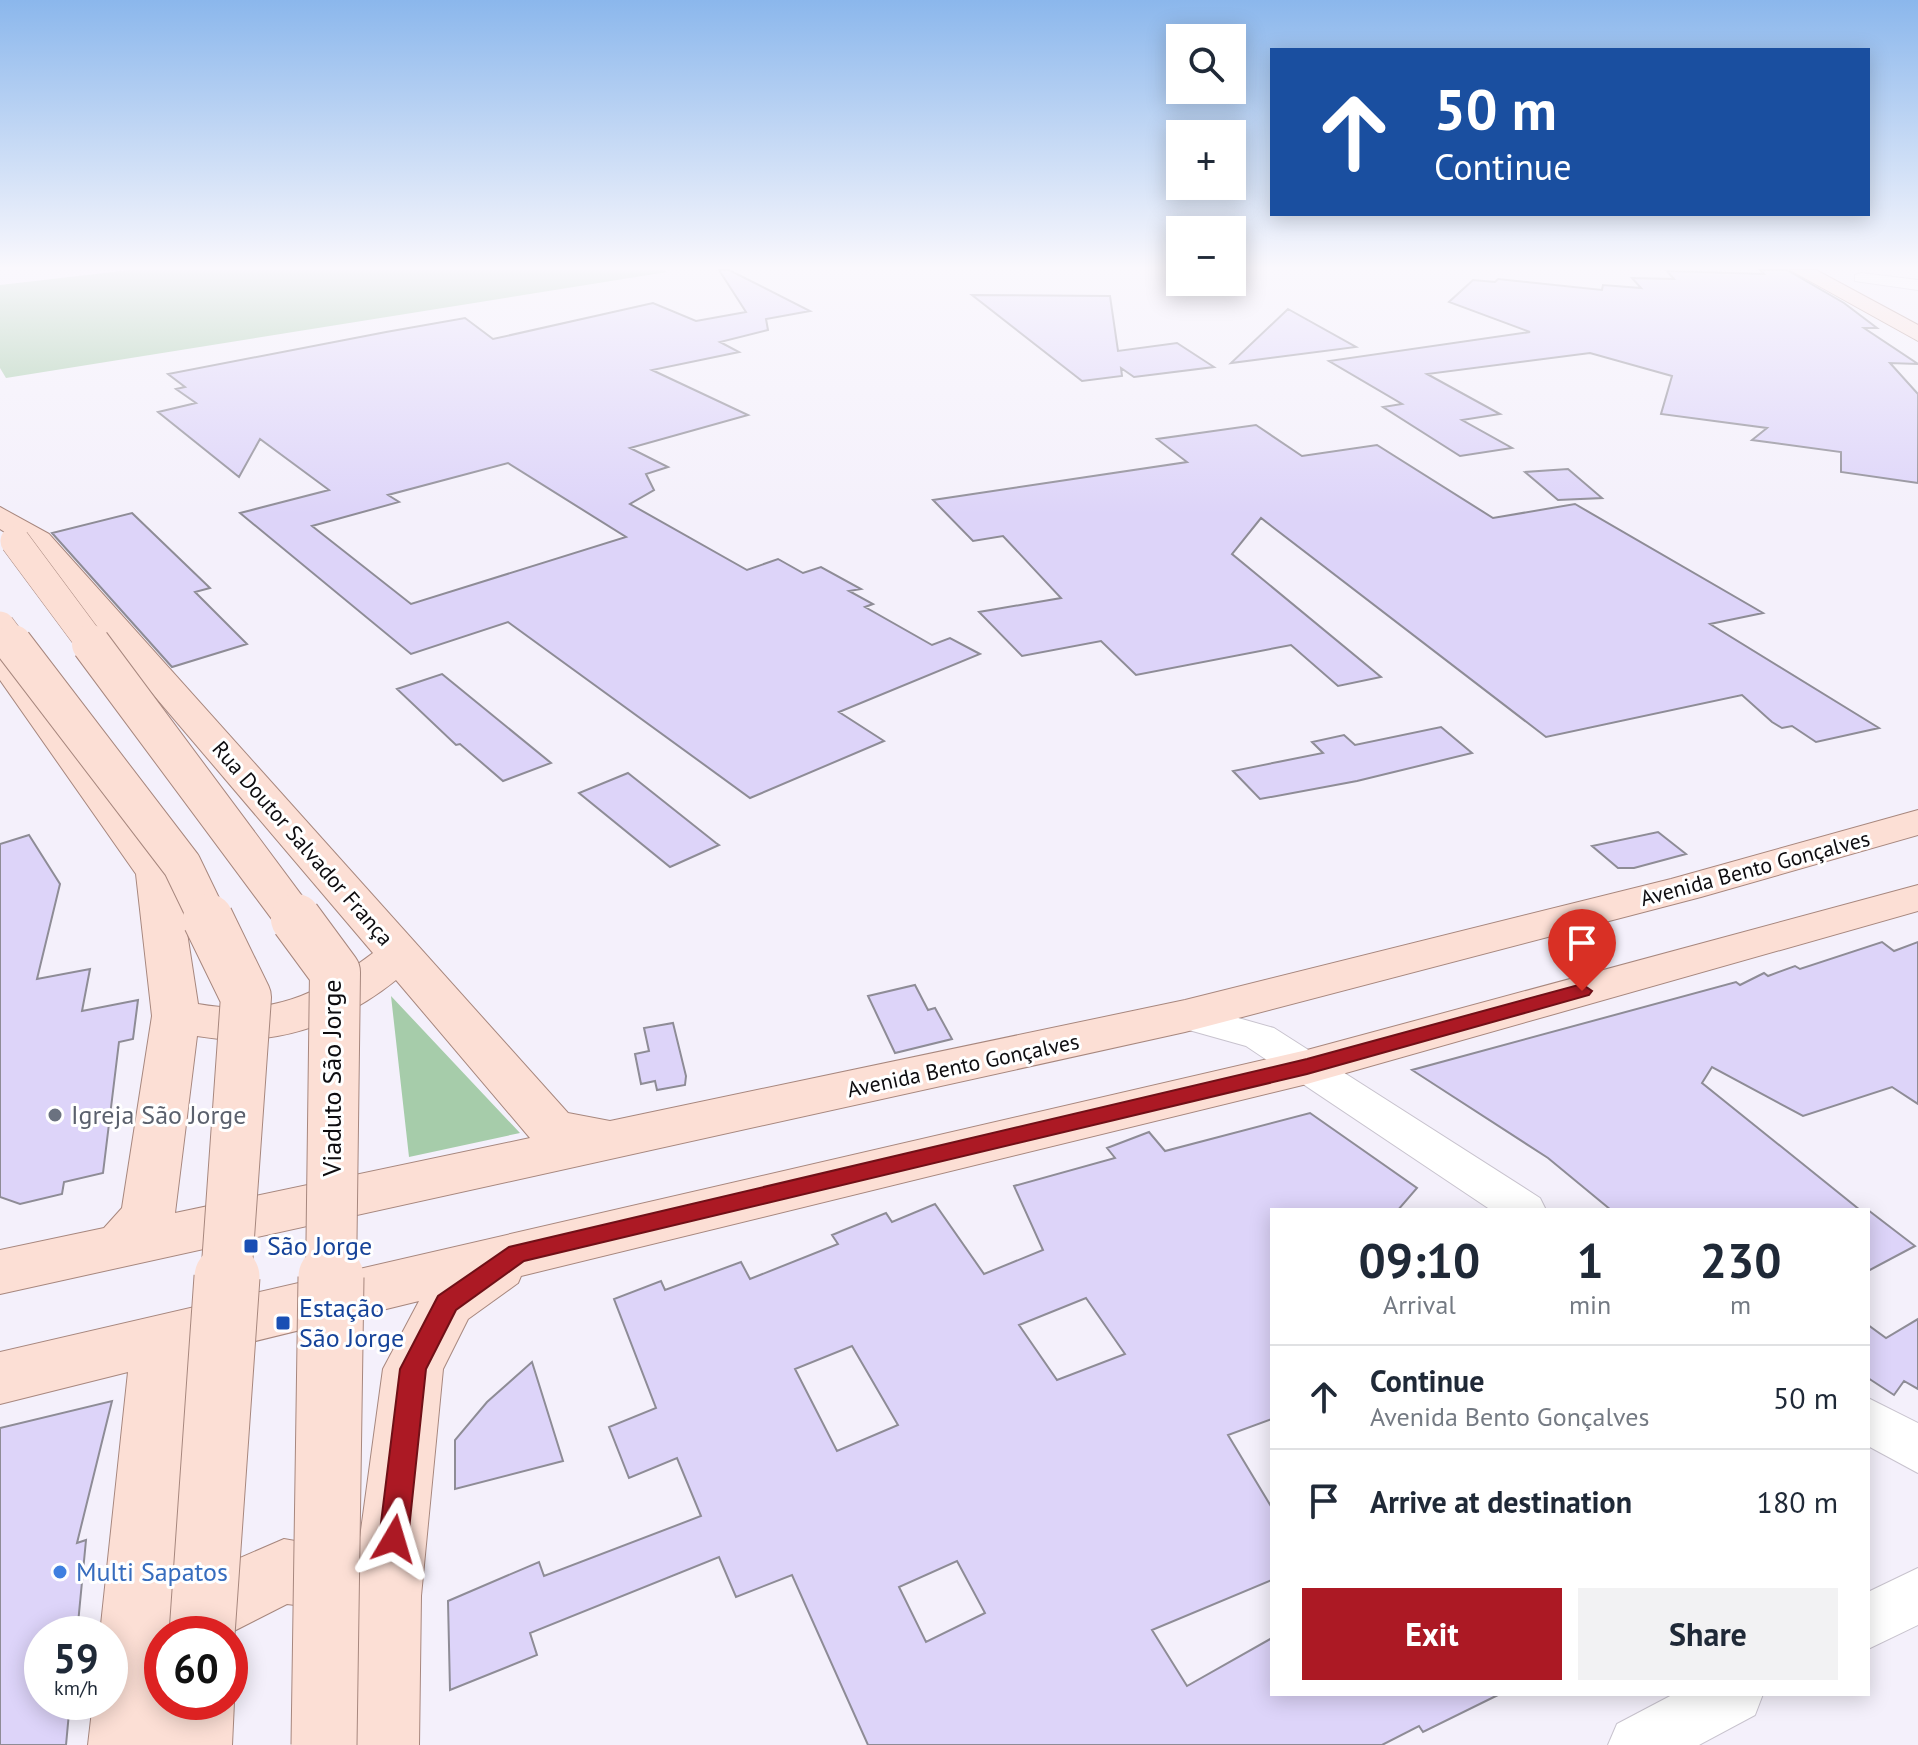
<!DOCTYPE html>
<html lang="en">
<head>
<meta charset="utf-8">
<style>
	body { margin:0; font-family:"PT Sans",sans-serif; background:#f2f2f3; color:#1f2937; height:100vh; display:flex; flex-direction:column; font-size:30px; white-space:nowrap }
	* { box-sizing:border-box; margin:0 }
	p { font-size:26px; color:#747a83 }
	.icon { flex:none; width:44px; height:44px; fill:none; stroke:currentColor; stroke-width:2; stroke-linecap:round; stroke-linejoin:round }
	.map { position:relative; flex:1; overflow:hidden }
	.drawer { position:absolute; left:1270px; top:1208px; width:600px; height:488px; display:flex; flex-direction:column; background:#fff; border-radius:0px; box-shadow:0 4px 20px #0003 }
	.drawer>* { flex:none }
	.guide { position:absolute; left:1270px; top:48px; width:600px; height:168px; border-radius:0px; box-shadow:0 4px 20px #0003; background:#1a4fa0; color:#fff; overflow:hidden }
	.fabs { position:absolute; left:1166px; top:24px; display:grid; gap:16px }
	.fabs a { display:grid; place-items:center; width:80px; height:80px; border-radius:0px; background:#fff; box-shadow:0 4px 20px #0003; font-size:40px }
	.speed { position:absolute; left:24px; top:1616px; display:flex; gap:16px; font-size:40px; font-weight:700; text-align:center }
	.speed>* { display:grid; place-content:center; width:104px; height:104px; border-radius:50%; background:#fff; box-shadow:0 4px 20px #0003; line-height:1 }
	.speed small { font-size:20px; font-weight:400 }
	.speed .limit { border:12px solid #d22; background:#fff; color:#111 }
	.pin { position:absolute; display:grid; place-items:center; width:68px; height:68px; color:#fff; margin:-82px -34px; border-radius:50% 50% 50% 0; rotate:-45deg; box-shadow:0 0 8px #0007 }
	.pin .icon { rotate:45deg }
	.me { position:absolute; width:88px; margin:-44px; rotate:7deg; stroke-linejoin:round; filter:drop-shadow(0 0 6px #0008) }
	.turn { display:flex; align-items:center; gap:28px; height:168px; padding:0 32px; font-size:36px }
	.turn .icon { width:104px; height:104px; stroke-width:2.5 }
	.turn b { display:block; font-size:56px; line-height:68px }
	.eta { display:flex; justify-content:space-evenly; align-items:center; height:136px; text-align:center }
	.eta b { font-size:48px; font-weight:600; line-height:56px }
	.button { display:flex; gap:16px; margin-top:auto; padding:16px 32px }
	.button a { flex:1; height:92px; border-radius:0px; background:#ac1924; color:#fff; font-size:32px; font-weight:600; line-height:92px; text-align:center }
	.button a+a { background:#f2f2f3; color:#1f2937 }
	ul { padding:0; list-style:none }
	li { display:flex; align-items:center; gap:24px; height:104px; padding:0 32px; border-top:2px solid #e0e1e3 }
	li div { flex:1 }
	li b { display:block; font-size:30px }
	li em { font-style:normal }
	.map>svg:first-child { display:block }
	.green { fill:#a6ccaa }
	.building { fill:#ddd4f9; stroke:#8e8c96; stroke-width:2; fill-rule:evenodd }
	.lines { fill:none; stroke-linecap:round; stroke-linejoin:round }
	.minor-casing { stroke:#c8c3ce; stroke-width:2 }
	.major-casing { stroke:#a7877e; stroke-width:2 }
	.minor { fill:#fff; fill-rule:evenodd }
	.major { fill:#fcdfd5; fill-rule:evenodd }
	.major-bridge-far3-casing { stroke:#a7877e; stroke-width:30; stroke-linecap:butt }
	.major-bridge-far2-casing { stroke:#a7877e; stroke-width:40; stroke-linecap:butt }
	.major-bridge-far1-casing { stroke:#a7877e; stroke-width:52; stroke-linecap:butt }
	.major-bridge-casing { stroke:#a7877e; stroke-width:67; stroke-linecap:butt }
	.major-bridge-far3 { stroke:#fcdfd5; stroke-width:29 }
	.major-bridge-far2 { stroke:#fcdfd5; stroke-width:38 }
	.major-bridge-far1 { stroke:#fcdfd5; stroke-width:50 }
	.major-bridge { stroke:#fcdfd5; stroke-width:65 }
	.route { fill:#ac1924; stroke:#701017; stroke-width:2 }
	.worship-dot { fill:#6b7280; stroke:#fff; stroke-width:3 }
	.transit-dot { fill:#1a4fb4; stroke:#fff; stroke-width:3 }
	.shop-dot { fill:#3f7fe0; stroke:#fff; stroke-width:3 }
	.labels { text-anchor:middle; stroke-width:6; stroke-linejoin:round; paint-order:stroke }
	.street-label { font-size:22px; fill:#0e0d10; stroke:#fff }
	.near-street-label { font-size:26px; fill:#0e0d10; stroke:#fff }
	.near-worship-label { font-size:26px; fill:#5b616d; stroke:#fff; text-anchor:start }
	.near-transit-label { font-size:26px; fill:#164399; stroke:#fff; text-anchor:start }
	.near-shop-label { font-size:26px; fill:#366cbe; stroke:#fff; text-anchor:start }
</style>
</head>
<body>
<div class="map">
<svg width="1918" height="1745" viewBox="0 0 1918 1745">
	<rect width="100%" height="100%" fill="#f4f0fb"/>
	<!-- green -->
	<path class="green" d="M130,270H665L667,272L6,378L0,368V285Z
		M391,996L520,1133L409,1157Z"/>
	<!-- building -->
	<path class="building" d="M719,270H729L810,311L766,319L768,330L720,342L739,352L652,370L748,415L630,448L668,467L646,474L654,490L630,504L747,570L778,559L803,573L821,567L861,589L849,591L873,604L865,607L932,645L950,638L980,654L839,712L884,741L750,798L508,622L411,654L240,513L329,490L260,439L239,477L158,412L196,403L176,389L185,387L168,374L386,332L465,318L493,339L653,303L696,321L746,312ZM508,463L626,537L411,604L312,526L399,502L388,495Z
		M1760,270H1787L1844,303L1877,328H1864L1918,364L1890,363L1918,394V483L1841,472V452L1752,440L1767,428L1661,414L1672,376L1590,353L1427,374L1500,414L1462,420L1512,448L1460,456L1383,407L1402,404L1329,361L1530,332L1449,302L1473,280L1495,282L1498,279L1602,290L1603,285L1641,288L1632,278L1674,279L1667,271L1764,274Z
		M972,295L1110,296L1118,351L1177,343L1214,367L1134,377L1121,368L1122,376L1082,381Z
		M1288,309L1356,347L1231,363Z
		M1256,425L1302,456L1377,445L1493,518L1575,504L1763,613L1710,624L1879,728L1816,742L1792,726L1782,728L1772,722L1742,695L1546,737L1261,518L1232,554L1381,677L1338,686L1291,645L1136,675L1101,641L1022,656L979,612L1061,598L1003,536L973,541L933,500L1187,462L1157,439Z
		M1568,469L1602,498L1558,500L1525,472Z
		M132,513L210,588L195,592L247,644L172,667L52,533Z
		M442,674L551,763L503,781L460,744L456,745L397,689Z
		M1441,727L1472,753L1357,781L1260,799L1233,771L1323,753L1312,742L1344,735L1355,745Z
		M628,773L716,843L719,845L670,867L579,793Z
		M1658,832L1686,854L1634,868H1618L1592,846Z
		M29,835L60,884L37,979L90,969L82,1011L138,1000L133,1039L119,1042L103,1173L64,1182L62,1194L20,1204L0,1197V844Z
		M1882,942L1894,951L1918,942V1104L1892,1087L1803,1116L1712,1067L1702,1083L1860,1210H1611L1548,1158L1412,1070L1736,982L1740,985L1764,973L1768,976L1795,966L1800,969Z
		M915,985L928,1010L935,1008L952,1039L895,1053L868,996Z
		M673,1023L686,1076L685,1085L657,1090L655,1081L641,1084L635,1054L649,1051L644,1028Z
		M1310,1113L1417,1188L1398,1210H1272V1419L1228,1435L1272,1508V1580L1152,1630L1187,1686L1272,1638V1694H1500L1423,1732L1419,1726L1382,1745H868L792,1575L736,1597L719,1557L530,1633L537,1655L450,1690L448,1601L539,1562L544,1576L701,1516L677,1458L629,1478L609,1427L656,1408L614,1299L661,1281L665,1290L741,1262L750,1279L838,1244L832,1235L886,1213L892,1222L935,1204L984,1274L1043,1250L1014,1186L1115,1158L1107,1148L1149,1132L1165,1151ZM1086,1298L1125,1354L1057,1380L1019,1325ZM852,1346L898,1425L837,1451L795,1369ZM957,1561L985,1613L926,1642L899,1587Z
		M1868,1210L1915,1246L1868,1271Z
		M1918,1319V1389L1904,1381L1894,1395L1868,1378V1325L1886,1338Z
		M532,1362L563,1461L455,1489V1440L487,1402Z
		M112,1401L77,1543L86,1540L77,1634H42V1702H70L66,1745H0V1428Z"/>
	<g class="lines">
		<!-- minor casing -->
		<g class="minor-casing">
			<path id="minor" d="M1861,273L1918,280V290L1855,281V275Z
				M1185,1003L1274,1028L1540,1198L1546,1210H1491L1246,1046L1171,1025L1166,1016L1171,1007Z
				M1868,1398L1918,1423V1473L1868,1446Z
				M1918,1568V1625L1868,1649V1592Z
				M1674,1694H1763L1755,1715L1699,1745H1608L1617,1724Z"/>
		</g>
		<!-- major casing -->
		<g class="major-casing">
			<path id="major" d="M1790,270H1816L1918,325V341Z
				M0,507L49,534L568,1113L610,1121L1185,1000L1671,879L1918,810V835L1701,897L1185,1032L0,1294V1250L104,1228L122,1208L152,1016L136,874L0,680V646L12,649L178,874L198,1004C270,1017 316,996 373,953L27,546L0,529ZM396,980L530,1138L175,1213L197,1036C270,1049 339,1026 396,980Z
				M1918,885V911L1307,1084L521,1276L518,1283L468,1319L443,1369L421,1596L419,1745H345L352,1612L287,1604L228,1634H162V1702H230V1692L234,1702L232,1745H88L93,1702H110V1634H100L128,1372L0,1404V1352L1307,1050ZM419,1301L383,1369L358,1552L284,1539L189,1580L173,1591L190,1357Z"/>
		</g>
		<!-- minor -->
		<use href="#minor" class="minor"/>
		<!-- major -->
		<use href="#major" class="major"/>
		<!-- major-bridge-far3 casing -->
		<g class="major-bridge-far3-casing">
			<path id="major-bridge-far3" d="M15,541L93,646
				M0,626L15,646"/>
		</g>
		<!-- major-bridge-far2 casing -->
		<g class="major-bridge-far2-casing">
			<path id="major-bridge-far2" d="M13,644L182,865L209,921
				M91,644L297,921"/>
		</g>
		<!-- major-bridge-far1 casing -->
		<g class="major-bridge-far1-casing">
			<path id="major-bridge-far1" d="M208,919L246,997L226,1279
				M296,919L335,972L331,1279"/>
		</g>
		<!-- major-bridge casing -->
		<g class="major-bridge-casing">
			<path id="major-bridge" d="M202,1634L227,1277
				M324,1745L331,1277"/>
		</g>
		<!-- major-bridge-far3 -->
		<use href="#major-bridge-far3" class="major-bridge-far3"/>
		<!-- major-bridge-far2 -->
		<use href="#major-bridge-far2" class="major-bridge-far2"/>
		<!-- major-bridge-far1 -->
		<use href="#major-bridge-far1" class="major-bridge-far1"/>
		<!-- major-bridge -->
		<use href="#major-bridge" class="major-bridge"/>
	</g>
	<!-- sky -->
	<linearGradient id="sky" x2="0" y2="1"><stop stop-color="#8bb7ec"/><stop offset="0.52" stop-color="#faf8fd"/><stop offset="1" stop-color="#faf8fd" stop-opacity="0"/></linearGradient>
	<rect width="1918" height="515" fill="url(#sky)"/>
	<!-- route -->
	<path class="route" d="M1582,984L1592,991L1589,995L1307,1074L524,1261L456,1310L426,1369L408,1539L404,1548L394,1552L383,1548L379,1539L400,1369L438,1296L509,1247L1307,1059Z"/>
	<!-- markers -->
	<circle class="worship-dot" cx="55" cy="1115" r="8"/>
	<g class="transit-dot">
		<rect x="243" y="1238" width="16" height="16" rx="4"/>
		<rect x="275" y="1315" width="16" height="16" rx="4"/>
	</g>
	<circle class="shop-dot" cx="60" cy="1572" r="8"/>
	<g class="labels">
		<!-- street labels -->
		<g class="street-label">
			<text transform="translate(303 843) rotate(49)" y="8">Rua Doutor Salvador França</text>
			<text transform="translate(1755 868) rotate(-15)" y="8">Avenida Bento Gonçalves</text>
			<text transform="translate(963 1065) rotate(-12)" y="8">Avenida Bento Gonçalves</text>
		</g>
		<!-- near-street labels -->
		<g class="near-street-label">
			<text transform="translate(332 1078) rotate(-90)" y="9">Viaduto São Jorge</text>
		</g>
		<!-- near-worship labels -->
		<g class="near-worship-label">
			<text x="71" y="1124">Igreja São Jorge</text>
		</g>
		<!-- near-transit labels -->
		<g class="near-transit-label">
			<text x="267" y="1255">São Jorge</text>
			<text x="299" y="1317">Estação<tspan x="299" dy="30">São Jorge</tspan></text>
		</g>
		<!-- near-shop labels -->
		<g class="near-shop-label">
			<text x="76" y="1581">Multi Sapatos</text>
		</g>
	</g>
</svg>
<div class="fabs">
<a><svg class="icon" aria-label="search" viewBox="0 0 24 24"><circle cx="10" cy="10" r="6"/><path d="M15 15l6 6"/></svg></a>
<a>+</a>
<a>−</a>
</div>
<div class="speed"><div>59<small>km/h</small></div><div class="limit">60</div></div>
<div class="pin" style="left:1582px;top:991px;background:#d93025"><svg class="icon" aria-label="arrive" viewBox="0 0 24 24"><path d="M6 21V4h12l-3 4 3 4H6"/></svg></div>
<svg class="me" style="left:394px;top:1539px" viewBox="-20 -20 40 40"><path d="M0-17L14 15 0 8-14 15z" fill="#ac1924" stroke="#fff" stroke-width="4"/></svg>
<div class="guide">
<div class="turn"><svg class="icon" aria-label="ahead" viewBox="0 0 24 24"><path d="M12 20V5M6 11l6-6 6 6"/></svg><div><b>50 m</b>Continue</div></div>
</div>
<section class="drawer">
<div class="eta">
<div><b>09:10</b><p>Arrival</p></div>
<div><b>1</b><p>min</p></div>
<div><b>230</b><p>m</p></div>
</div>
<ul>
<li><svg class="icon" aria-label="ahead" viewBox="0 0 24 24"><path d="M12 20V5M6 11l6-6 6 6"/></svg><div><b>Continue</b><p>Avenida Bento Gonçalves</p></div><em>50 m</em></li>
<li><svg class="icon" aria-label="arrive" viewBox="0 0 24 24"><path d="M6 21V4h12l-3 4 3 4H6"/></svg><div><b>Arrive at destination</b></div><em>180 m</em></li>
</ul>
<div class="button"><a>Exit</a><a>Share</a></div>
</section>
</div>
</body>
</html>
